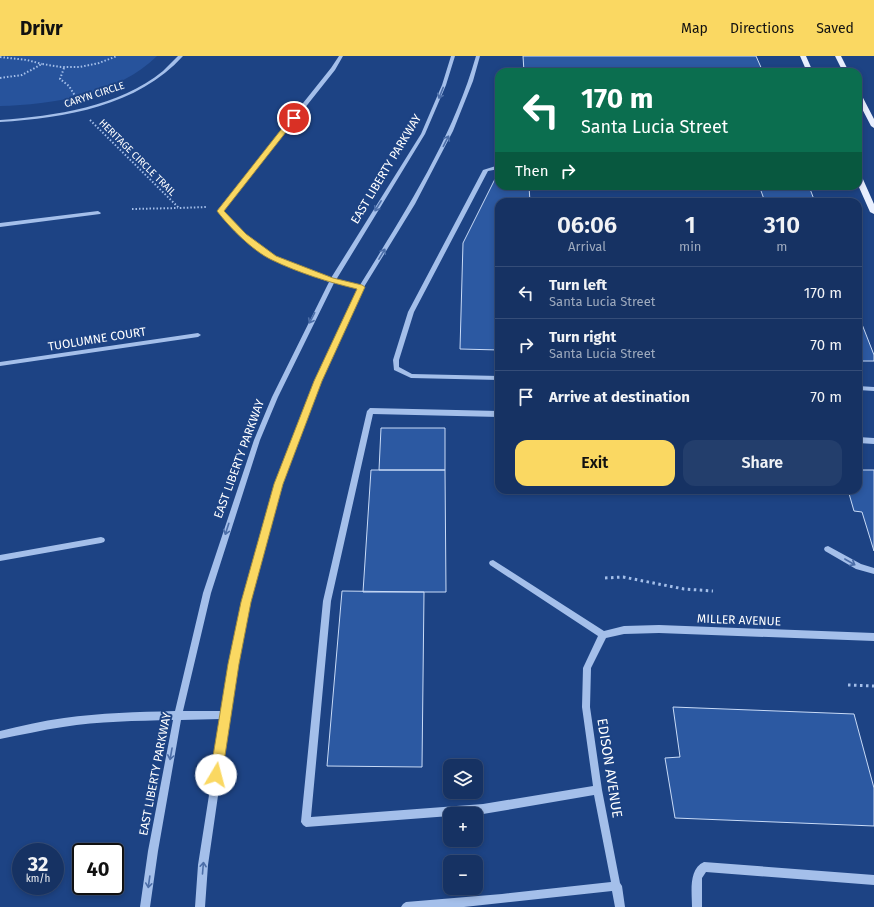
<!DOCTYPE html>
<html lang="en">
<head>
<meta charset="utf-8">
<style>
	body { margin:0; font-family:"Fira Sans",sans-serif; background:#233e6c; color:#f1f3f6; height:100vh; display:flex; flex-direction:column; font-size:15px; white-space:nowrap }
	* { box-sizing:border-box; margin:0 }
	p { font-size:13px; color:#9eaabe }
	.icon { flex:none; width:22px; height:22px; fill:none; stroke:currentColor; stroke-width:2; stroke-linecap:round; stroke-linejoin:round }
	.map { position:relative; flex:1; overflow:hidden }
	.drawer { position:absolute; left:495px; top:142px; width:367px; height:296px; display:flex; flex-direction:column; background:#163263; border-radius:12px; box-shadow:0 2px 6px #0003,0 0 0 1px #354d78 }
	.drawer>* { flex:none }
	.guide { position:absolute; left:495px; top:12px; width:367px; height:122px; border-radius:12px; box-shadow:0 2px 6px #0003,0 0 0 1px #354d78; background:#0b6e4f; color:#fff; overflow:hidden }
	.controls { position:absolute; left:443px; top:703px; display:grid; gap:8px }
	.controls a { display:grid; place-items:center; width:40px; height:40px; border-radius:8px; background:#163263; box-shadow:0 2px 6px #0003,0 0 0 1px #354d78; font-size:20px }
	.speed { position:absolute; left:12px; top:787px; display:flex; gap:8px; font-size:20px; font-weight:700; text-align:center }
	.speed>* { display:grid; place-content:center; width:52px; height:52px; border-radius:50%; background:#163263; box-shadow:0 2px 6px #0003,0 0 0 1px #354d78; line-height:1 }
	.speed small { font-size:10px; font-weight:400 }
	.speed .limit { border:2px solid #111; border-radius:6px; background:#fff; color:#111 }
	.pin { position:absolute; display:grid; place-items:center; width:34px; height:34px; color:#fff; margin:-17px; border:2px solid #fff; border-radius:50%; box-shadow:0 1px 4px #0007 }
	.me { position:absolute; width:44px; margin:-22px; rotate:8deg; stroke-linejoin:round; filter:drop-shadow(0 0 3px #0008) }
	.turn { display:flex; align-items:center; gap:14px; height:84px; padding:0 20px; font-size:18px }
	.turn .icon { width:52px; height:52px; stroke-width:2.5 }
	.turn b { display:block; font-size:28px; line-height:34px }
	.then { display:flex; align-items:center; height:38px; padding:0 20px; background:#0003; gap:8px; font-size:15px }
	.eta { display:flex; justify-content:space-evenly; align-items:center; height:68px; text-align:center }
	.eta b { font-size:24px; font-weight:600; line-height:28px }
	.primary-button { display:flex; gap:8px; margin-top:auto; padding:8px 20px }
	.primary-button a { flex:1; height:46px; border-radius:12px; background:#fad862; color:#111; font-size:16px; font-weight:600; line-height:46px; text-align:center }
	.primary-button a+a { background:#233e6c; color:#f1f3f6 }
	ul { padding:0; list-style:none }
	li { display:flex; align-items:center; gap:12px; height:52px; padding:0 20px; border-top:1px solid #354d78 }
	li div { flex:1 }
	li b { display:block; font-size:15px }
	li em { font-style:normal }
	header { display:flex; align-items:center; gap:24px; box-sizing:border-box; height:56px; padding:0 20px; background:#fad862; color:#111 }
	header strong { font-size:19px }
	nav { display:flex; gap:22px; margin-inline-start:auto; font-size:14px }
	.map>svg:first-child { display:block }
	.green { fill:#27539c }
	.building { fill:#2c59a2; stroke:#c9dbf7 }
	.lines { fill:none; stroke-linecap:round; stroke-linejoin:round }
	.path-far1 { stroke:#a4bfea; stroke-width:2; stroke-dasharray:1.5 2; stroke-linecap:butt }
	.path { stroke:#a4bfea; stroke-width:3; stroke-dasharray:2.5 3.5; stroke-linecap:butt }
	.minor { fill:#a4bfea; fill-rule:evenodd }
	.major { fill:#e8effe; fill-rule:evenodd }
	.oneway { stroke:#4c6ea8 }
	.route { fill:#fad862; stroke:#a28c40 }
	.labels { text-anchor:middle; stroke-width:4; stroke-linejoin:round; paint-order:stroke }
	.far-street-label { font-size:10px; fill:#fff; stroke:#1d4384 }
	.street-label { font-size:12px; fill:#fff; stroke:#1d4384 }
	.near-street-label { font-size:14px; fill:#fff; stroke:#1d4384 }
</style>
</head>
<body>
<header>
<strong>Drivr</strong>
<nav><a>Map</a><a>Directions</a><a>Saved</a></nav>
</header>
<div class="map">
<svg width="874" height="851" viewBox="0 0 874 851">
	<rect width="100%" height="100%" fill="#1d4384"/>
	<!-- green -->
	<path class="green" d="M0,0H157C119,38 52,49 0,50Z"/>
	<!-- building -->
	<path class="building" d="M523,0H756L763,16H524Z
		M495,123H499V130H529L530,146H499V294L460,293L463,187Z
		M760,132L810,133L815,146H765Z
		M858,258L874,299V305H858Z
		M381,372H445V414H379Z
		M371,414H445L446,536H363Z
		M858,414H874V495L862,456L854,455L848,434H858Z
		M342,535L424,536L422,711L327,710Z
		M673,651L854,658L874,732V770L675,762L665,702L680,701Z"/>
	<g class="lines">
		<!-- path-far1 -->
		<path class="path-far1" d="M0,1L27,4L42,8
			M64,12L60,23L69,30L77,43
			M0,22L22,19L42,8L61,11H80L99,7L117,0
			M90,64L179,152L207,151
			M132,153L178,152"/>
		<!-- path -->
		<path class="path" d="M605,522L623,521L684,533L713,535
			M848,629L874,630"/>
		<!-- minor -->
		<path class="minor" d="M178,0H183C138,50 65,62 0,66V64C55,60 119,51 163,15C168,10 173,5 178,0Z
			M339,0H343L335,14L223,155L246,179L275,201L331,222L421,78L442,29L451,0H455L446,29L425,78L336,224L360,229C405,156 452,84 476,0H480L473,25L453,75L415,148L364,231L321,325L283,428L250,546L237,608L208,809L205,851H195L198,809L221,663L181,664L158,795L150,851H140L148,795L173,664C136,665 99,665 63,671C42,674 21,679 0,683V675C21,670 42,665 64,662C100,657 138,656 175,655L203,537L254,384L272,341L329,226L271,203L242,181L217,155L331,12ZM334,227L358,232L315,325L275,428L242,546L229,608L222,655H183L211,537L260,384L278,341Z
			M499,109V113L488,115L414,256L399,304V311L412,318L499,320V324L411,322L394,314L393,304L408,256L483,114Z
			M98,155L101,157L100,158L0,171V167Z
			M198,277L201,279L198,281L0,310V306Z
			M858,330L874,331V335L858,334Z
			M370,352L499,355V361L373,358L331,545L311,761L483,748L593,730L582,651L583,612L598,580L490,509L489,507L490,505L493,504L604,575L624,570L659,569L874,577V585L659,577L624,578L606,582L591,612L590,651L602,734L620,827L622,830L625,851H615L612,835L464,851H401L403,848L406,846L502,838L611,826L594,739L483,758H450V760L306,771L303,769L301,766L323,545L367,355Z
			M858,381L874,382V388L858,387Z
			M101,481L104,482L105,484L104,486L101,487L0,505V499Z
			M828,490L861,508L874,512V518L856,513L825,495L824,493L825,491Z
			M704,806L874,819V829L706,816L702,822V851H692C692,837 688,813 704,806Z"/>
		<!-- major -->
		<path class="major" d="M800,0H806L813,16H807Z
			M835,0H841L849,16H843Z
			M858,36L861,38L874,63V72L871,70L858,45Z
			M858,119L862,121L874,148V158L870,156L858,129Z"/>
	</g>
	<!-- one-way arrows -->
	<defs><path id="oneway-shaft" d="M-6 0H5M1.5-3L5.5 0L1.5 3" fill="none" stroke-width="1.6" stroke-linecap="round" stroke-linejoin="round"/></defs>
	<g class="oneway">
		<use href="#oneway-shaft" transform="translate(441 37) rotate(112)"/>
		<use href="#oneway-shaft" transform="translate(446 85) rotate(-63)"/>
		<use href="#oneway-shaft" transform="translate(378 150) rotate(122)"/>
		<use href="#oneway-shaft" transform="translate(382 198) rotate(-59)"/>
		<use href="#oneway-shaft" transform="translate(312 262) rotate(117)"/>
		<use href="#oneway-shaft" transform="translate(227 473) rotate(108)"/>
		<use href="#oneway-shaft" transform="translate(850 506) rotate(30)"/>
		<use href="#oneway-shaft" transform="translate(171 698) rotate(100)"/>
		<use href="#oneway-shaft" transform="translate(203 812) rotate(-85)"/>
		<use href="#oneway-shaft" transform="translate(149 826) rotate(98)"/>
	</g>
	<!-- route -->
	<path class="route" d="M291,61L297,62L224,155L246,178L276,200L333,222L362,229L365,231L322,325L283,428L251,546L239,608L222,719L220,723L216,725L212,723L210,719L228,608L241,546L274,428L314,325L357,233C328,226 299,217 272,204C254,196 229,171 217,155Z"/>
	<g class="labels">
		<!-- far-street labels -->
		<g class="far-street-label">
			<text transform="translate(94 38) rotate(-18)" y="4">CARYN CIRCLE</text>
			<text transform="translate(138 101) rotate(45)" y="4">HERITAGE CIRCLE TRAIL</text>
		</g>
		<!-- street labels -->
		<g class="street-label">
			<text transform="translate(386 113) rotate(-59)" y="4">EAST LIBERTY PARKWAY</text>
			<text transform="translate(97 283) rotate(-9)" y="4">TUOLUMNE COURT</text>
			<text transform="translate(239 403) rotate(-70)" y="4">EAST LIBERTY PARKWAY</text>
			<text transform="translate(739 564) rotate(2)" y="4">MILLER AVENUE</text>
			<text transform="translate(155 718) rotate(-79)" y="4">EAST LIBERTY PARKWAY</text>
		</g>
		<!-- near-street labels -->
		<g class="near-street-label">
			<text transform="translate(610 712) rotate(81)" y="5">EDISON AVENUE</text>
		</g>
	</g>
</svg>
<div class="controls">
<a><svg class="icon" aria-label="layers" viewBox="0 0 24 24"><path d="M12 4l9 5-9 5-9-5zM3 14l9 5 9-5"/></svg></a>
<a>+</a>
<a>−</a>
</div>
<div class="speed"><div>32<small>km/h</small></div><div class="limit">40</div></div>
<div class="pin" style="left:294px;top:62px;background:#d93025"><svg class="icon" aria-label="arrive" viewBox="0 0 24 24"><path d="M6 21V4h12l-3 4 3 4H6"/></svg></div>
<svg class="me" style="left:216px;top:719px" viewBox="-20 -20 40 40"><circle r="19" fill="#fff"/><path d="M0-13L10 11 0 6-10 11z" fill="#fad862"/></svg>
<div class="guide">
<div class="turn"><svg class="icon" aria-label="left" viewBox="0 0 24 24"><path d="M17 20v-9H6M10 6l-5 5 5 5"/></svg><div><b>170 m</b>Santa Lucia Street</div></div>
<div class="then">Then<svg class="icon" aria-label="right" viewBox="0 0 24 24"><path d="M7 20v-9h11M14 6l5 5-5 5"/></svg></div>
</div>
<section class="drawer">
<div class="eta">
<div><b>06:06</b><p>Arrival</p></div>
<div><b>1</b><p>min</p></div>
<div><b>310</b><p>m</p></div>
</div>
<ul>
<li><svg class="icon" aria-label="left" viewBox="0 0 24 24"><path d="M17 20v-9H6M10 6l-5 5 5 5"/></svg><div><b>Turn left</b><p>Santa Lucia Street</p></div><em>170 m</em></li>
<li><svg class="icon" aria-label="right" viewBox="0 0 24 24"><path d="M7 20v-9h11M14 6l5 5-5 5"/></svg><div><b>Turn right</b><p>Santa Lucia Street</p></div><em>70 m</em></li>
<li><svg class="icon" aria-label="arrive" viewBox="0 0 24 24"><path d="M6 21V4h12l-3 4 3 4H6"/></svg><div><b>Arrive at destination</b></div><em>70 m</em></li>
</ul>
<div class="primary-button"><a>Exit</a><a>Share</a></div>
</section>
</div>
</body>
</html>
